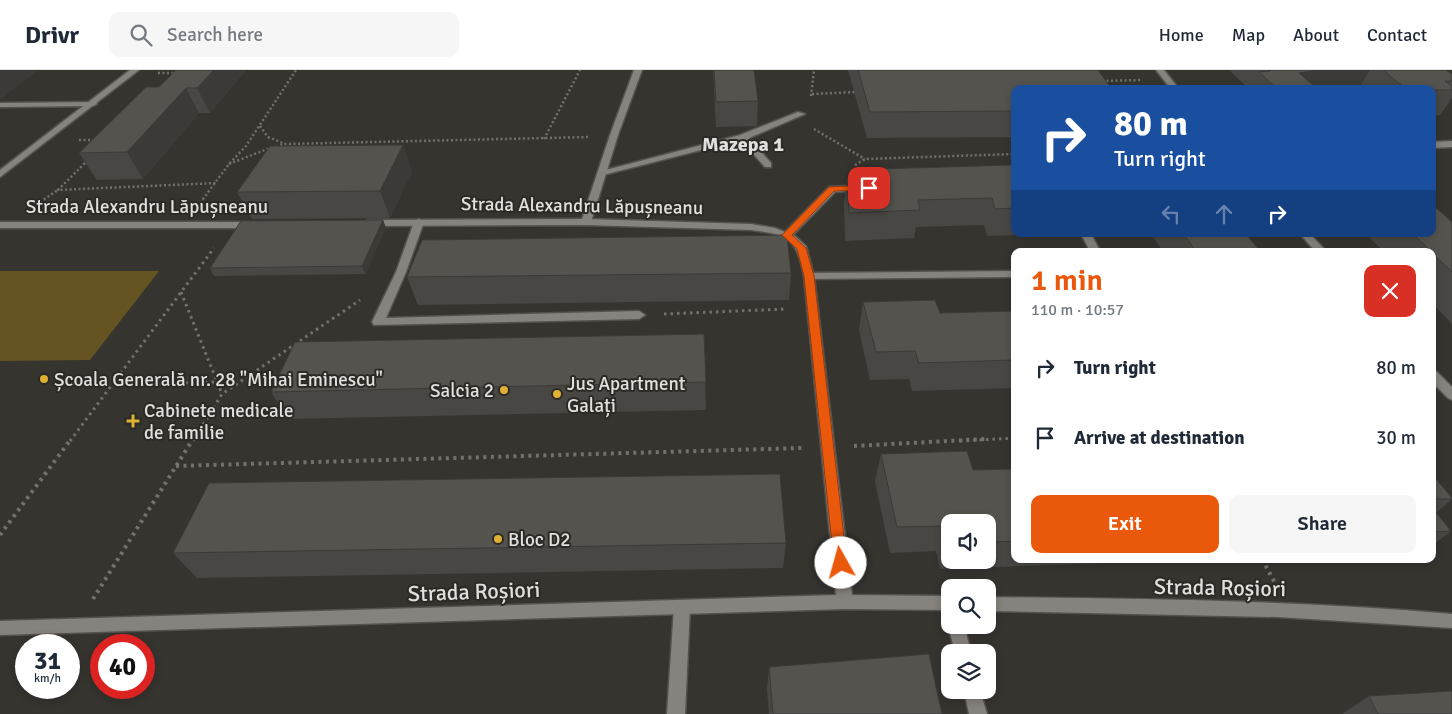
<!DOCTYPE html>
<html lang="en">
<head>
<meta charset="utf-8">
<style>
	body { margin:0; font-family:Signika,sans-serif; background:#f6f6f7; color:#1f2937; height:100vh; display:flex; flex-direction:column; font-size:19px; white-space:nowrap }
	* { box-sizing:border-box; margin:0 }
	p { font-size:16px; color:#747a83 }
	.icon { flex:none; width:28px; height:28px; fill:none; stroke:currentColor; stroke-width:2; stroke-linecap:round; stroke-linejoin:round }
	.map { position:relative; flex:1; overflow:hidden }
	.drawer { position:absolute; left:1011px; top:178px; width:425px; height:315px; display:flex; flex-direction:column; background:#fff; border-radius:10px; box-shadow:0 2px 8px #0003 }
	.drawer>* { flex:none }
	.banner { position:absolute; left:1011px; top:15px; width:425px; height:152px; border-radius:10px; box-shadow:0 2px 8px #0003; background:#1a4fa0; color:#fff; overflow:hidden }
	.buttons { position:absolute; left:941px; top:444px; display:grid; gap:10px }
	.buttons a { display:grid; place-items:center; width:55px; height:55px; border-radius:10px; background:#fff; box-shadow:0 2px 8px #0003; font-size:25px }
	.speed { position:absolute; left:15px; top:564px; display:flex; gap:10px; font-size:25px; font-weight:700; text-align:center }
	.speed>* { display:grid; place-content:center; width:65px; height:65px; border-radius:50%; background:#fff; box-shadow:0 2px 8px #0003; line-height:1 }
	.speed small { font-size:12px; font-weight:400 }
	.speed .limit { border:8px solid #d22; background:#fff; color:#111 }
	.pin { position:absolute; display:grid; place-items:center; width:42px; height:42px; color:#fff; margin:-21px; border-radius:10px; box-shadow:0 2px 8px #0006 }
	.me { position:absolute; width:55px; margin:-28px; rotate:353deg; stroke-linejoin:round; filter:drop-shadow(0 0 4px #0008) }
	.turn { display:flex; align-items:center; gap:18px; height:105px; padding:0 20px; font-size:22px }
	.turn .icon { width:65px; height:65px; stroke-width:2.5 }
	.turn b { display:block; font-size:35px; line-height:42px }
	.lanes { display:flex; align-items:center; height:48px; padding:0 20px; background:#0003; justify-content:center; gap:25px; direction:ltr }
	.lanes .off { opacity:.35 }
	.round { display:grid; place-items:center; flex:none; width:52px; height:52px; border-radius:10px; background:#f6f6f7 }
	.headline { display:flex; align-items:center; justify-content:space-between; height:85px; padding:0 20px }
	h1 { font-size:30px; font-weight:600; line-height:38px; color:#ea580c }
	.cta { display:flex; gap:10px; margin-top:auto; padding:10px 20px }
	.cta a { flex:1; height:58px; border-radius:10px; background:#ea580c; color:#fff; font-size:20px; font-weight:600; line-height:58px; text-align:center }
	.cta a+a { background:#f6f6f7; color:#1f2937 }
	ul { padding:0; list-style:none }
	li { display:flex; align-items:center; gap:15px; height:70px; padding:0 20px }
	li div { flex:1 }
	li b { display:block; font-size:19px }
	li em { font-style:normal }
	header { display:flex; align-items:center; gap:30px; box-sizing:border-box; height:70px; padding:0 25px; background:#fff; border-bottom:1px solid #e0e1e3 }
	header strong { font-size:24px }
	nav { display:flex; gap:28px; margin-inline-start:auto; font-size:18px }
	.search { width:350px; height:45px; background:#f6f6f7; display:flex; align-items:center; gap:12px; box-sizing:border-box; padding:0 18px; border-radius:10px; color:#747a83; font-size:19px }
	.map>svg:first-child { display:block }
	.green { fill:#665322 }
	.lines { fill:none; stroke-linecap:round; stroke-linejoin:round }
	.service-casing { stroke:#54524e; stroke-width:3 }
	.minor-casing { stroke:#54524e; stroke-width:3 }
	.tertiary-casing { stroke:#54524e; stroke-width:3 }
	.path-far2 { stroke:#72716c; stroke-width:2.5; stroke-dasharray:2 2.5; stroke-linecap:butt }
	.path-far1 { stroke:#72716c; stroke-width:3; stroke-dasharray:2.5 4; stroke-linecap:butt }
	.path { stroke:#72716c; stroke-width:4; stroke-dasharray:3 4.5; stroke-linecap:butt }
	.service { fill:#86837e; fill-rule:evenodd }
	.minor { fill:#86837e; fill-rule:evenodd }
	.tertiary { fill:#86837e; fill-rule:evenodd }
	.wall { fill:#494743; fill-rule:evenodd }
	.shaded-wall { fill:#3c3a37 }
	.building { fill:#55534e; stroke:#3c3a37 }
	.route { fill:#ea580c; stroke:#983908 }
	.poi-dot { fill:#dfb034; stroke:#2b2a25; stroke-width:2 }
	.labels { text-anchor:middle; stroke-width:4; stroke-linejoin:round; paint-order:stroke }
	.street-label { font-size:19px; fill:#e1e0dd; stroke:#2b2a25 }
	.poi-label { font-size:19px; fill:#e1e0dd; stroke:#2b2a25; text-anchor:start }
	.far-district-label { font-size:20px; font-weight:bold; fill:#e1e0dd; stroke:#2b2a25 }
	.near-street-label { font-size:22px; fill:#e1e0dd; stroke:#2b2a25 }
</style>
</head>
<body>
<header>
<strong>Drivr</strong>
<div class="search"><svg class="icon" aria-label="search" viewBox="0 0 24 24"><circle cx="10" cy="10" r="6"/><path d="M15 15l6 6"/></svg>Search here</div>
<nav><a>Home</a><a>Map</a><a>About</a><a>Contact</a></nav>
</header>
<div class="map">
<svg width="1452" height="644" viewBox="0 0 1452 644">
	<rect width="100%" height="100%" fill="#35342f"/>
	<!-- green -->
	<path class="green" d="M0,201H159L90,290L0,291Z"/>
	<g class="lines">
		<!-- service casing -->
		<g class="service-casing">
			<path id="service" d="M96,32L97,34L93,36L0,37V33Z
				M798,42L805,44L749,68L771,93V97H765L741,70L603,105L598,102L740,65Z
				M1452,71V77L1432,78V72Z
				M862,115L867,118L865,120L835,122L791,167L787,168L782,165L829,117Z
				M419,149L424,152L406,202L386,248L639,241L645,245L639,249L374,255L372,252L396,202L414,152Z
				M1081,164H1091L1100,181H1090Z
				M1015,201V207L809,209L804,206L809,203Z
				M682,530L688,532L690,537L685,644H667L674,537L676,532Z"/>
		</g>
		<!-- minor casing -->
		<g class="minor-casing">
			<path id="minor" d="M634,0H642L618,65L591,152L586,155L582,154L581,152L610,65Z
				M1156,0H1164L1179,19H1171Z
				M1300,164H1310L1326,181H1315Z
				M1432,300L1436,301L1452,317V330L1448,328L1432,312Z
				M950,551V555H964L971,582H955L948,555Z
				M964,620H980L987,644H969Z"/>
		</g>
		<!-- tertiary casing -->
		<g class="tertiary-casing">
			<path id="tertiary" d="M130,0H139L0,107V100Z
				M586,149L751,154L775,158L795,166L806,176L814,206L852,525L950,526V540L845,539L0,565V551L836,525L804,206C796,168 790,165 751,160L586,155L367,156L362,153L367,150Z
				M0,152H254L259,155L254,158H0Z
				M988,527C1143,529 1298,530 1452,544V558L1278,547L988,541Z"/>
		</g>
		<!-- path-far2 -->
		<path class="path-far2" d="M158,3H177
			M1102,11L1141,10
			M812,24L856,22
			M811,26L814,0
			M260,56L268,67L285,74
			M814,59L865,89
			M544,69L580,0
			M79,70H95
			M276,77L285,74L590,67
			M88,90L58,120L217,113
			M229,94L270,78
			M855,95L865,89L1015,84
			M40,132L58,120
			M200,133L229,94L246,76L296,0"/>
		<!-- path-far1 -->
		<path class="path-far1" d="M181,222L222,324
			M664,244L787,239
			M114,315L217,312
			M70,371L214,178
			M193,371L222,324L360,230
			M960,371L1015,368"/>
		<!-- path -->
		<path class="path" d="M854,376L985,369
			M176,396L802,378
			M0,465L71,369
			M1262,489L1275,513
			M93,529L193,369"/>
		<!-- service -->
		<use href="#service" class="service"/>
		<!-- minor -->
		<use href="#minor" class="minor"/>
		<!-- tertiary -->
		<use href="#tertiary" class="tertiary"/>
	</g>
	<!-- wall -->
	<path class="wall" d="M176,0H246L210,43H199L143,109L97,110L79,83L159,17Z
		M713,0H754L758,31L757,56L716,57Z
		M848,0H1098L1015,19V67L867,68Z
		M1229,0H1446L1452,4V28L1440,45H1432V19H1360L1359,18L1351,19H1249Z
		M876,99L1015,104V164H1049L987,166L984,155L916,157L914,168L845,171L844,134L847,108L875,107Z
		M412,101L390,148L252,149L237,122Z
		M383,150L386,158L365,204L214,206L210,198Z
		M1452,152V254L1432,233V181H1383L1366,164H1432Z
		M1151,164H1246L1260,181H1163Z
		M791,203L789,230L418,235L407,207Z
		M863,232L940,243L1014,241L1015,240V318L912,321L909,309L870,310L859,260Z
		M704,264L706,340L288,349L271,322Z
		M881,384L973,400L1015,399V489H1141L1139,492L940,499L936,481L890,483L875,411ZM950,452H988V490H950Z
		M1432,404L1452,429L1436,443L1451,461L1432,476Z
		M786,473L783,498L197,508L173,483Z
		M769,597L942,644H769L767,619Z
		M1369,626L1452,644H1342Z"/>
	<!-- shaded-wall -->
	<path class="shaded-wall" d="M0,0H38L0,30Z
		M214,0H246L210,43L197,18Z
		M1319,0H1370L1359,18L1351,19H1291L1299,3Z
		M186,18L199,43L143,109L127,82Z
		M403,75L412,101L390,148L380,121Z
		M383,150L386,158L365,204L362,196Z"/>
	<!-- building -->
	<path class="building" d="M176,0H214L197,18H186L127,82L79,83L146,17H159Z
		M714,0H754L758,31L716,32Z
		M858,0H1098L1112,19H1015V41L870,42Z
		M1268,0H1319L1299,3L1318,19H1277L1259,2L1270,1Z
		M1383,0H1446L1452,4V11H1445L1452,16V20H1432V19H1406Z
		M403,75L380,121L237,122L270,76Z
		M1012,95L1015,104V138L995,139L992,128L918,130L920,140L849,143L847,108L877,107L876,99Z
		M1432,134L1452,152V202L1432,183V181H1431L1413,164H1432Z
		M383,150L362,196L210,198L241,151Z
		M1183,164H1246L1260,181H1196Z
		M787,165L791,203L407,207L422,170Z
		M935,230L940,243L1015,241V290L919,293L915,281L876,282L863,232Z
		M704,264L706,312L271,322L295,272Z
		M967,381L973,400L1015,399V471L988,472V452H950V473L945,456L897,457L881,384Z
		M780,404L786,473L173,483L209,413Z
		M1432,404L1452,428V429H1432Z
		M1432,437L1451,461L1432,462Z
		M929,584L942,644H773L769,597Z
		M1452,621V644H1378L1369,626Z"/>
	<!-- route -->
	<path class="route" d="M869,115L873,118L872,120L834,121L792,165L806,178L814,206L847,493L845,497L841,499L836,497L834,493L804,206L797,179L782,165L829,117Z"/>
	<!-- markers -->
	<g class="poi-dot">
		<circle cx="44" cy="309" r="5"/>
		<circle cx="504" cy="320" r="5"/>
		<circle cx="557" cy="324" r="5"/>
		<path d="M130.5 343.5h5v5h5v5h-5v5h-5v-5h-5v-5h5z"/>
		<circle cx="498" cy="469" r="5"/>
	</g>
	<g class="labels">
		<!-- street labels -->
		<g class="street-label">
			<text transform="translate(582 135) rotate(1)" y="7">Strada Alexandru Lăpușneanu</text>
			<text x="147" y="143">Strada Alexandru Lăpușneanu</text>
		</g>
		<!-- poi labels -->
		<g class="poi-label">
			<text x="54" y="316">Școala Generală nr. 28 "Mihai Eminescu"</text>
			<text x="567" y="320">Jus Apartment<tspan x="567" dy="22">Galați</tspan></text>
			<text x="494" y="327" text-anchor="end">Salcia 2</text>
			<text x="144" y="347">Cabinete medicale<tspan x="144" dy="22">de familie</tspan></text>
			<text x="508" y="476">Bloc D2</text>
		</g>
		<!-- far-district labels -->
		<g class="far-district-label">
			<text x="743" y="81">Mazepa 1</text>
		</g>
		<!-- near-street labels -->
		<g class="near-street-label">
			<text transform="translate(1220 517) rotate(1)" y="8">Strada Roșiori</text>
			<text transform="translate(474 521) rotate(-2)" y="8">Strada Roșiori</text>
		</g>
	</g>
</svg>
<div class="buttons">
<a><svg class="icon" aria-label="sound" viewBox="0 0 24 24"><path d="M4 9h4l5-4v14l-5-4H4zM17 9q2 3 0 6"/></svg></a>
<a><svg class="icon" aria-label="search" viewBox="0 0 24 24"><circle cx="10" cy="10" r="6"/><path d="M15 15l6 6"/></svg></a>
<a><svg class="icon" aria-label="layers" viewBox="0 0 24 24"><path d="M12 4l9 5-9 5-9-5zM3 14l9 5 9-5"/></svg></a>
</div>
<div class="speed"><div>31<small>km/h</small></div><div class="limit">40</div></div>
<div class="pin" style="left:869px;top:118px;background:#d93025"><svg class="icon" aria-label="arrive" viewBox="0 0 24 24"><path d="M6 21V4h12l-3 4 3 4H6"/></svg></div>
<svg class="me" style="left:841px;top:493px" viewBox="-20 -20 40 40"><circle r="19" fill="#fff"/><path d="M0-13L10 11 0 6-10 11z" fill="#ea580c"/></svg>
<div class="banner">
<div class="turn"><svg class="icon" aria-label="right" viewBox="0 0 24 24"><path d="M7 20v-9h11M14 6l5 5-5 5"/></svg><div><b>80 m</b>Turn right</div></div>
<div class="lanes"><svg class="icon off" aria-label="left" viewBox="0 0 24 24"><path d="M17 20v-9H6M10 6l-5 5 5 5"/></svg><svg class="icon off" aria-label="ahead" viewBox="0 0 24 24"><path d="M12 20V5M6 11l6-6 6 6"/></svg><svg class="icon" aria-label="right" viewBox="0 0 24 24"><path d="M7 20v-9h11M14 6l5 5-5 5"/></svg></div>
</div>
<section class="drawer">
<div class="headline"><div><h1>1 min</h1><p>110 m · 10:57</p></div><a class="round" style="background:#d93025;color:#fff"><svg class="icon" aria-label="close" viewBox="0 0 24 24"><path d="M6 6l12 12M18 6L6 18"/></svg></a></div>
<ul>
<li><svg class="icon" aria-label="right" viewBox="0 0 24 24"><path d="M7 20v-9h11M14 6l5 5-5 5"/></svg><div><b>Turn right</b></div><em>80 m</em></li>
<li><svg class="icon" aria-label="arrive" viewBox="0 0 24 24"><path d="M6 21V4h12l-3 4 3 4H6"/></svg><div><b>Arrive at destination</b></div><em>30 m</em></li>
</ul>
<div class="cta"><a>Exit</a><a>Share</a></div>
</section>
</div>
</body>
</html>
